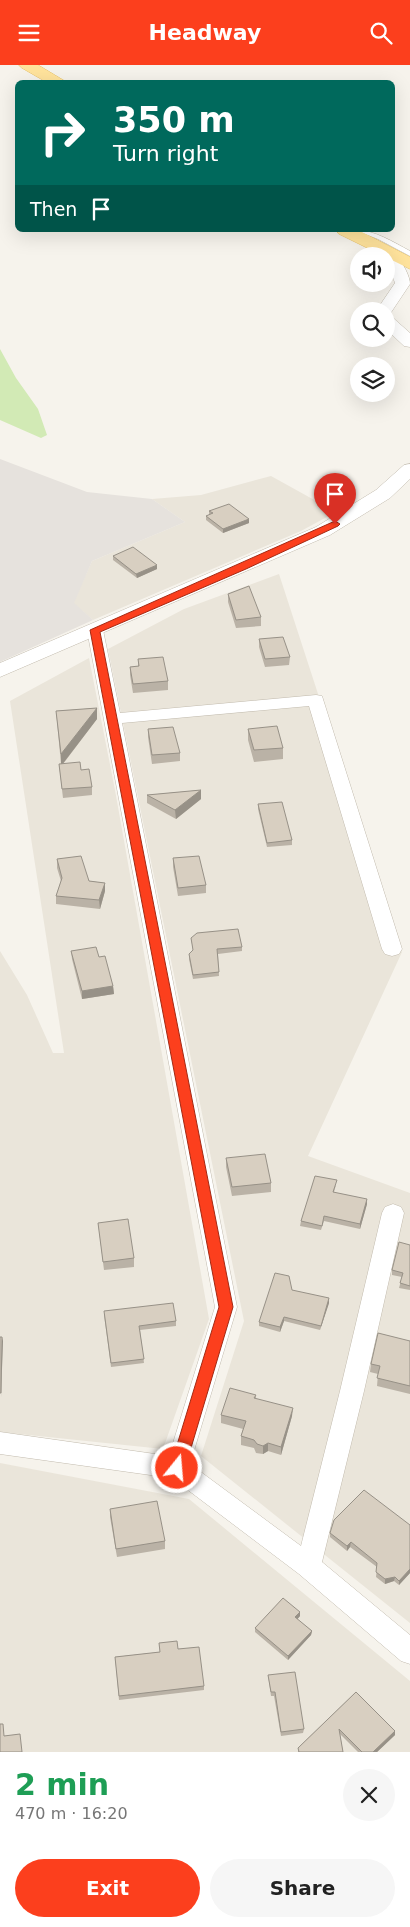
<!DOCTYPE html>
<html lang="en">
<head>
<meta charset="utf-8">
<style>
	body { margin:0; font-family:"DejaVu Sans",sans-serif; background:#f6f6f6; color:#222; height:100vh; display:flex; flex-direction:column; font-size:19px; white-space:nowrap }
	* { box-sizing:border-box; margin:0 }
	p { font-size:16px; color:#767676 }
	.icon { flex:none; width:28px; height:28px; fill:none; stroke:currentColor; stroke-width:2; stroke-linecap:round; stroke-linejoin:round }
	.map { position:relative; height:1687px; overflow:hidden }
	.panel { display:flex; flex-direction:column; background:#fff; flex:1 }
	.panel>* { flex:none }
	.guide { position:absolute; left:15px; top:15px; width:380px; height:152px; border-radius:8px; box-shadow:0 5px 20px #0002; background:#00695c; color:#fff; overflow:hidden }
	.fabs { position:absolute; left:350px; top:182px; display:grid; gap:10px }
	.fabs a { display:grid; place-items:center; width:45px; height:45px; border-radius:50%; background:#fff; box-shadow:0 5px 20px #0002; font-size:25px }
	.pin { position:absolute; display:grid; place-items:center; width:42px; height:42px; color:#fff; margin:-51px -21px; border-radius:50% 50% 50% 0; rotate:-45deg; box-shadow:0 0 5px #0007 }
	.pin .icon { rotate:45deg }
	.me { position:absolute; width:55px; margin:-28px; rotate:17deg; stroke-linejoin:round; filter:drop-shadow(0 0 4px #0008) }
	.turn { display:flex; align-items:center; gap:18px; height:105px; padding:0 15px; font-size:22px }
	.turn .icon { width:65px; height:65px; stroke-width:2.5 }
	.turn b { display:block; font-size:35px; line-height:42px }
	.then { display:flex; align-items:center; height:48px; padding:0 15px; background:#0003; gap:10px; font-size:19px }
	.round { display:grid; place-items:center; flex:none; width:52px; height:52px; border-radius:26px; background:#f6f6f6 }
	.summary { display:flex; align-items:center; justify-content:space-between; height:85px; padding:0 15px }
	h1 { font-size:30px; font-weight:800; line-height:38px; color:#1e9e55 }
	.primary-button { display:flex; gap:10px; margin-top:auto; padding:10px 15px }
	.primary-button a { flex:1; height:58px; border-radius:30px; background:#fc3f1d; color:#fff; font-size:20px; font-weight:800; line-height:58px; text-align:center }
	.primary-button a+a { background:#f6f6f6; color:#222 }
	header { display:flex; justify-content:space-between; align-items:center; height:65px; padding:0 15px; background:#fc3f1d; color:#fff; font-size:22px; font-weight:800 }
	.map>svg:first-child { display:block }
	.residential { fill:#eae5da }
	.industrial { fill:#e6e2dd }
	.green { fill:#d2eab5 }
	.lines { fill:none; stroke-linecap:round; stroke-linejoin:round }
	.service-casing { stroke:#c2bbae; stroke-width:1 }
	.minor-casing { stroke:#c2bbae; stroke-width:1 }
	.tertiary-casing { stroke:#c2bbae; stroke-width:1 }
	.primary-casing { stroke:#e6c16a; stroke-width:1 }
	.service { fill:#fff; fill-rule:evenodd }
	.minor { fill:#fff; fill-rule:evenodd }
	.tertiary { fill:#fff; fill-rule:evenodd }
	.primary { fill:#ffe39c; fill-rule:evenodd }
	.wall { fill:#bab2a6 }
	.shaded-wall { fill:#979187 }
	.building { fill:#d8cfc1; stroke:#979187 }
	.route { fill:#fc3f1d; stroke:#a42913 }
</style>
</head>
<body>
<header><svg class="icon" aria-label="menu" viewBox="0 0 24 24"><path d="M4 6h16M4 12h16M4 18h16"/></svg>Headway<svg class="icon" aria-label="search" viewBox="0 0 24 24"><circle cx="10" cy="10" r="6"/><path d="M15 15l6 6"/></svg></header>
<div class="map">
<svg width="410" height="1687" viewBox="0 0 410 1687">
	<rect width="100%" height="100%" fill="#f6f3ec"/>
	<!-- residential -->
	<path class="residential" d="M271,411L336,447L301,466L93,555L73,538L92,496L185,457L152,434L201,430Z
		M279,509L402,887L308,1091L410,1128V1558L201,1391L244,1256L108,584L184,544Z
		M89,593L115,725L209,1254L163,1384L0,1367V886L27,930L53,988H64L10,636Z
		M0,1398L189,1434L410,1616V1687H0Z"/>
	<!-- industrial -->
	<path class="industrial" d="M0,394L87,427L152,434L185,457L92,496L74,538L93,555L0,597Z"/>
	<!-- green -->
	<path class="green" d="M0,284L16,313L38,344L47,370L41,373L0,355Z"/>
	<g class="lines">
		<!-- service casing -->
		<g class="service-casing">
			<path id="service" d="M355,165C375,165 393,177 410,186V191L378,174Z"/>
		</g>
		<!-- minor casing -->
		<g class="minor-casing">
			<path id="minor" d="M95,560L101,562L103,565L120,648L316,630L322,631L402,884L399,889L392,891L385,889L382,884L309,641L122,658L237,1242L190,1399L301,1481L340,1326L382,1148L385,1142L393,1139L401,1142L404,1148L364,1326L322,1497L410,1570V1599L401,1596L299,1509L172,1413L0,1389V1367L169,1391L215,1242L87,565L89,562Z"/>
		</g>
		<!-- tertiary casing -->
		<g class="tertiary-casing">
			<path id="tertiary" d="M381,178C393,181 410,207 410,219L390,249L387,250L392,252L410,268V282L404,281L386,264V246H376L395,218C392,208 386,201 386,191H380L373,183L376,180Z
				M410,399V414L390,433L330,470L0,612V598L316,462L376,425L404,400Z"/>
		</g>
		<!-- primary casing -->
		<g class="primary-casing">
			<path id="primary" d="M19,0H38L68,18H48L22,3Z
				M336,165H358L410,192V204L339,169Z"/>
		</g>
		<!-- service -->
		<use href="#service" class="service"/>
		<!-- minor -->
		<use href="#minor" class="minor"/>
		<!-- tertiary -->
		<use href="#tertiary" class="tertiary"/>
		<!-- primary -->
		<use href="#primary" class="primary"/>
	</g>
	<!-- wall -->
	<path class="wall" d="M209,446L249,454V458L223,468L206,455V451L209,450Z
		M113,491L157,504L137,513L113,495Z
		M228,529L261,552V561L236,563L228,537Z
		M259,574L290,592L289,600L265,602L259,582Z
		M138,594L168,616V625L133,628L130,610V602L138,601Z
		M97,643V654L63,699L81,705L92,722V730L63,733L60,708L59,699H61L56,646Z
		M148,664L180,688V696L152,699L148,672Z
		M248,664L283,683V694L254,697L248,675Z
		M201,725V734L176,754L147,738V730Z
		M258,739L292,775V780L267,782L258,744Z
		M173,793L206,820V828L178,831L173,802Z
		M57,794L89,816L105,818V826L100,844L56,839V831L61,816L57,803Z
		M191,873L242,882V886L218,889L219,911L193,914L189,894V889L193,885Z
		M71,886L99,892L113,921L114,929L82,934L72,894Z
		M226,1093L271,1118V1127L232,1131L226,1102Z
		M336,1120L334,1127L367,1139L360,1164L324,1156L321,1165L300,1161L301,1156Z
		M98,1158L134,1193V1202L104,1205Z
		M410,1180V1225L399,1223L402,1212L392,1210V1205Z
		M292,1225L329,1238L320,1265L284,1256L280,1267L259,1261V1257Z
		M104,1250L176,1256V1261L140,1265L144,1298L111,1302Z
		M410,1276V1329L377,1321L378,1309L370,1307L371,1299Z
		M256,1330V1334L292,1351L281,1390L268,1386L263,1389L256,1388L254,1383L241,1380V1371L243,1364L221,1358V1350Z
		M110,1444L165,1476V1484L117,1492L110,1452Z
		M410,1460V1508L399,1520L394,1516L385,1519L376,1512L377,1502L350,1482L347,1486L330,1472V1468Z
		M300,1547V1551L297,1554L312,1566L311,1570L288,1595L255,1567V1563Z
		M159,1578L178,1584L204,1621V1625L119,1635L115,1592L160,1587Z
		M268,1610L304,1664L303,1668L281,1671L274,1631H271Z
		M356,1627L395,1670L377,1687H358L340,1669L343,1687H298V1683Z"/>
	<!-- shaded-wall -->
	<path class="shaded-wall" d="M249,454V458L223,468V464Z
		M157,500V504L137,513L136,509Z
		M97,643V654L61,701V689Z
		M201,725V734L176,754L175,745Z
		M105,818V826L100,844L99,835Z
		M113,921L114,929L82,934V926Z
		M367,1134V1139L360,1164V1159Z
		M329,1233V1238L320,1265L321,1261Z
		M284,1252V1256L280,1267V1262Z
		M2,1272L3,1276L1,1332V1328Z
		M293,1343L292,1351L281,1390V1382Z
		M268,1378V1386L263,1389V1381Z
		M351,1477L350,1482L347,1486V1481Z
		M410,1504V1508L399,1520V1516Z
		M395,1512L394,1516L385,1519V1514Z
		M300,1547V1551L295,1557V1552Z
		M312,1566L311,1570L288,1595V1591Z
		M395,1666V1670L377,1687H373Z"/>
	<!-- building -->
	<path class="building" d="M229,439L249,454L223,464L206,451L213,448L209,446Z
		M133,482L157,500L136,509L113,491Z
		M249,521L261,552L236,555L228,529Z
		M283,572L290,592L265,594L259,574Z
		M163,592L168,616L133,619L130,602L139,601L138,594Z
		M97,643L61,689L56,646Z
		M277,661L283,683L254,685L248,664Z
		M173,662L180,688L152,690L148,664Z
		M80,697L81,705L89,704L92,722L62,724L59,699Z
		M201,725L175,745L147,730Z
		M282,737L292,775L267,778L258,739Z
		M81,791L89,816L105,818L99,835L56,831L62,813L57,794Z
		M199,791L206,820L178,823L173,793Z
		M238,864L242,882L217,884L219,907L193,910L189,889L193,885L191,873L197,868Z
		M96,882L99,892L105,891L113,921L82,926L71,886Z
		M265,1089L271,1118L232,1122L226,1093Z
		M315,1111L337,1115L333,1127L367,1134L360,1159L324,1151L322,1161L301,1156Z
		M128,1154L134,1193L103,1197L98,1158Z
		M399,1177L410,1180V1221L400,1218L403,1208L392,1205Z
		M275,1208L289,1211L292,1225L329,1233L321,1261L284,1252L280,1262L259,1257Z
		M173,1238L176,1256L139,1261L144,1294L111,1298L104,1246Z
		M378,1268L410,1276V1321L377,1313L380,1301L371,1299Z
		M0,1272H2L1,1328H0Z
		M230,1323L256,1330L254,1333L293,1343L281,1382L268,1378L263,1381L257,1379L254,1375L241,1371L246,1356L221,1350Z
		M364,1425L410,1460V1504L399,1516L395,1512L385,1514L376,1507L377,1498L351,1477L347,1481L330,1468L334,1455Z
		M157,1436L165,1476L116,1484L110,1444Z
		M283,1533L300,1547L295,1552L312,1566L288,1591L255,1563Z
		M177,1576L178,1584L199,1582L204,1621L119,1631L115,1592L160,1587L159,1578Z
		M295,1607L304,1664L281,1667L275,1627H271L268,1610Z
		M356,1627L395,1666L373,1687H362L339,1664L343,1687H299L298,1683Z
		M0,1659H3L4,1671L20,1669L22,1687H0Z"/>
	<!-- route -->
	<path class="route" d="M335,456L340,459L338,461L246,504L100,567L233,1242L185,1403L182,1407L177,1409L172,1407L170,1403L219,1242L90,565Z"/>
</svg>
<div class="fabs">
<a><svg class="icon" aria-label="sound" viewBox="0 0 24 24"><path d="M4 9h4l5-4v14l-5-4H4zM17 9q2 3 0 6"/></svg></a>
<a><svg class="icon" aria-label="search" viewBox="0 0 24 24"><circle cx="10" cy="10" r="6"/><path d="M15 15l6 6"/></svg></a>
<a><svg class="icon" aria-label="layers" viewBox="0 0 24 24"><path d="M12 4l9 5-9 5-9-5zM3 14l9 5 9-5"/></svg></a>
</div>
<div class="pin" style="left:335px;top:459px;background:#d93025"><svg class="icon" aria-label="arrive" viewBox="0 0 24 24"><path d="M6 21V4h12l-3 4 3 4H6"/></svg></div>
<svg class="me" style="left:177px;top:1403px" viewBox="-20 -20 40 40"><circle r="17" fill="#fc3f1d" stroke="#fff" stroke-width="3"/><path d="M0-11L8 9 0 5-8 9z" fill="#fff"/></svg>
<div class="guide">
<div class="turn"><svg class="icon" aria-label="right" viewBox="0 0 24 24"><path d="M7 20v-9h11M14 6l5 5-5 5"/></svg><div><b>350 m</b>Turn right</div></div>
<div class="then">Then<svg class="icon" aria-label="arrive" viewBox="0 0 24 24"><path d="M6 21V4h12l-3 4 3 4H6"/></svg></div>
</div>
</div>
<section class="panel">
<div class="summary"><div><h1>2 min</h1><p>470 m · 16:20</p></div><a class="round"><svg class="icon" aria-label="close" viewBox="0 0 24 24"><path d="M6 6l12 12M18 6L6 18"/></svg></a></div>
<div class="primary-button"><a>Exit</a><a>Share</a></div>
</section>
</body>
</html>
